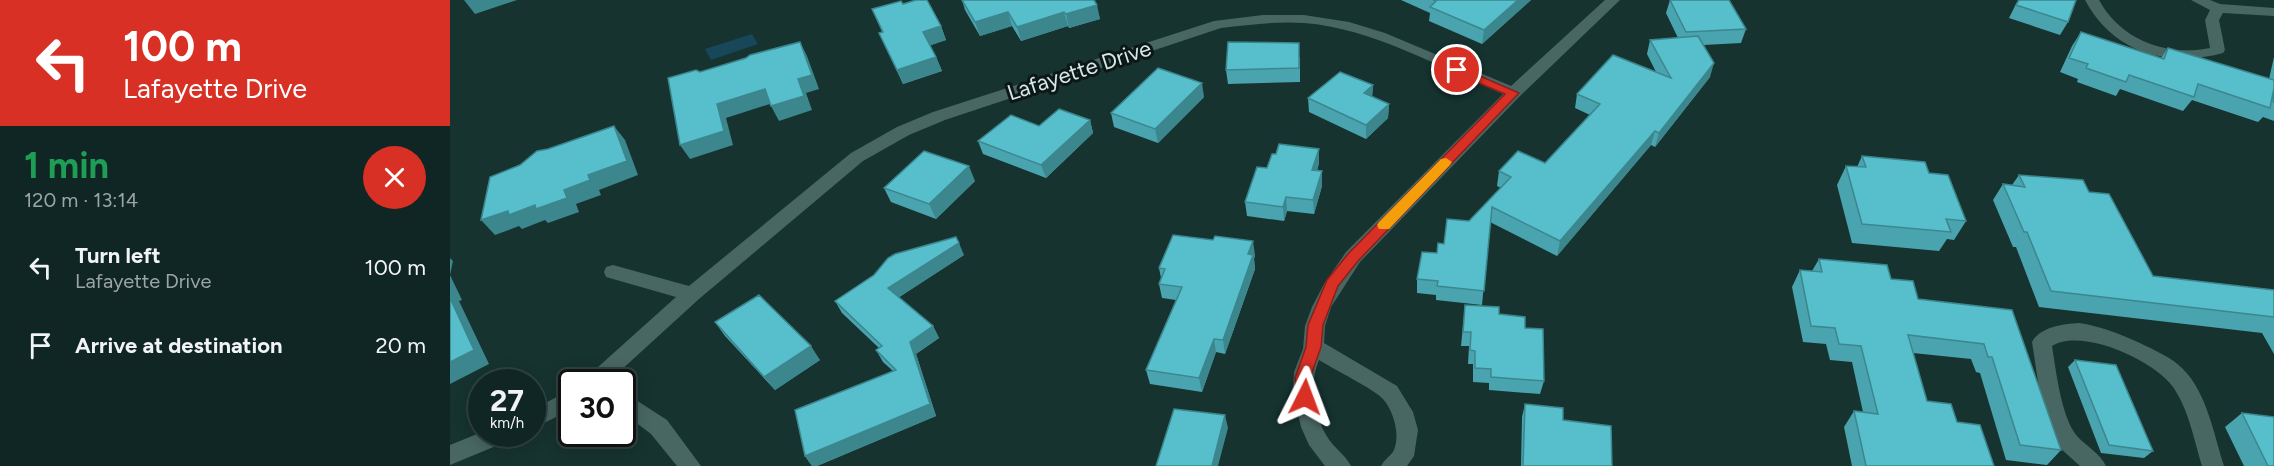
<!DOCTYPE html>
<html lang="en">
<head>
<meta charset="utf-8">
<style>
	body { margin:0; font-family:Figtree,sans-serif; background:#1e3231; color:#f1f3f6; height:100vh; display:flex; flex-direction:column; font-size:22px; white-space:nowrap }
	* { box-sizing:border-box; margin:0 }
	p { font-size:20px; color:#9ca5a6 }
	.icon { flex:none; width:33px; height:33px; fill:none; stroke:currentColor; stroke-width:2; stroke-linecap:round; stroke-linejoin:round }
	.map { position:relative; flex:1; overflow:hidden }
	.panel { display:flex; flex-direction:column; background:#102624; width:450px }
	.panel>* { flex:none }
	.guide { background:#d93025; color:#fff; overflow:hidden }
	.speed { position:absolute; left:18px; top:369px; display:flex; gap:12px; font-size:30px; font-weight:700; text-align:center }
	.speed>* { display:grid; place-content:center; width:78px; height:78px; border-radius:50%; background:#102624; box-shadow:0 3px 15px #0003,0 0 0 2px #304341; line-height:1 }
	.speed small { font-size:15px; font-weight:400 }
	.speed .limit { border:3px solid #111; border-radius:9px; background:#fff; color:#111 }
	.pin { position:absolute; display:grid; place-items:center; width:51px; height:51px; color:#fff; margin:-26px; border:3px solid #fff; border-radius:50%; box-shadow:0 2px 6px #0007 }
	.me { position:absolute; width:66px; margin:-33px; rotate:3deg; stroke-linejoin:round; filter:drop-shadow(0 0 4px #0008) }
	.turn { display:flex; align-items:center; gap:21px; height:126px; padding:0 24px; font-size:27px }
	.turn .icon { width:78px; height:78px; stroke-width:2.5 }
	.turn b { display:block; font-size:42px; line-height:51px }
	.round { display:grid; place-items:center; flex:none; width:63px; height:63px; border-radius:32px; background:#1e3231 }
	.head { display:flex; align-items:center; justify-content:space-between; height:102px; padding:0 24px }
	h1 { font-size:36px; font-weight:700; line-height:45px; color:#1e9e55 }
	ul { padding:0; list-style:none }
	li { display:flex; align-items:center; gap:18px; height:78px; padding:0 24px }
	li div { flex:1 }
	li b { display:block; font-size:22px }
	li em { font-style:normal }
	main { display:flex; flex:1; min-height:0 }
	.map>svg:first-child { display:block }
	.water { fill:#184759 }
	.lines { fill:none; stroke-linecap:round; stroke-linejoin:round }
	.street { fill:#486662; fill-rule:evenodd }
	.wall { fill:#4aa4af }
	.shaded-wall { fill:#3c868e }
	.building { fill:#56bfcb; stroke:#3c868e; stroke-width:1.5 }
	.route { fill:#d93025; stroke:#8d1f18; stroke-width:1.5 }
	.slow { fill:#f59e0b }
	.labels { text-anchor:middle; stroke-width:6; stroke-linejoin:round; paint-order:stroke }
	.street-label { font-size:22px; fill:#d7e8e5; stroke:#0c1817 }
</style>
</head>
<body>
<main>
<section class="panel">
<div class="guide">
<div class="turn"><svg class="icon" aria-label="left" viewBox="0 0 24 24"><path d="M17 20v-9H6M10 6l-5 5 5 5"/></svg><div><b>100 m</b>Lafayette Drive</div></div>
</div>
<div class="head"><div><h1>1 min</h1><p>120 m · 13:14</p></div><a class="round" style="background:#d93025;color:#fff"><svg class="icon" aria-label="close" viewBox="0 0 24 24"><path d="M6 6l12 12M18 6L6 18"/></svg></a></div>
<ul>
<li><svg class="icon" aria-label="left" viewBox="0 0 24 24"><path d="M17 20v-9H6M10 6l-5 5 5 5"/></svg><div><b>Turn left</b><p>Lafayette Drive</p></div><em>100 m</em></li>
<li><svg class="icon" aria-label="arrive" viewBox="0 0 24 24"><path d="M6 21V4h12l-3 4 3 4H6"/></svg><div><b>Arrive at destination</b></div><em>20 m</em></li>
</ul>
</section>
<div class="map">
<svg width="1824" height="466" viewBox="0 0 1824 466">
	<rect width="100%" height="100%" fill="#163330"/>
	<!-- water -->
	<path class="water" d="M302,34L308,44L261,60L255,49Z"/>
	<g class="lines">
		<!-- street -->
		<path class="street" d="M1155,0H1170L1069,97L910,262L881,307L875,326L874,343L947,386L963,412L968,430L964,456L957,466H931C934,460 939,457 943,452C951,437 944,411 933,399C924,389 883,369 869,360C858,386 864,418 880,441C887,450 896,456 901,466H875L859,445L851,427L843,392L844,372L853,349L855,326L862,307L874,284L896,252L1053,94C991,68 922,28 854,23C826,21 798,25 771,28L495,120L459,135L413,161L249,299L158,382H135L138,376L226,297L156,277L154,272L156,267L163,265L239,286L401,153L447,127L483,112L764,21L813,15H854L899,22L935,33L1061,86Z
			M1635,0H1649C1671,40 1716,57 1760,48L1755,20L1760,10L1741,0H1760L1770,4L1824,8V16L1773,13L1769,20L1775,50L1773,53C1718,68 1663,53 1635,0Z
			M1629,323C1650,326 1670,334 1690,343C1704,350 1721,357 1733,369C1757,393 1764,435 1774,466H1752C1744,440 1739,410 1723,387C1705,361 1632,327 1602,346C1606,370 1611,417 1627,436C1636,446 1650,453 1656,466H1630L1609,447L1606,440L1590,395L1582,342C1590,327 1613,324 1629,323Z
			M122,389V409L82,429V410Z
			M172,391L217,420L251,466H227L201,434L172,412Z
			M32,432L61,434L58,441L0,465V445Z"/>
	</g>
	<!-- wall -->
	<path class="wall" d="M512,0H644L650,19L619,28L618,26L571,41L562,26L530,36L515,10Z
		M951,0H1081L1032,44L979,21L980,13Z
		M1220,0L1296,29L1291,43L1254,45L1260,77L1205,147L1201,145L1107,256L1040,222L1032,305L986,300V295L967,293V279L994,244L1019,221L1051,188L1047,186L1049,171L1095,163L1140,115L1125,108L1127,94L1206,72L1197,54L1200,40L1228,38L1216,13Z
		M1568,0H1626L1618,22L1610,35L1559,18Z
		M422,9L491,26L496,40L480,45L486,57L492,71L453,84L429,33L432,32Z
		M1631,32L1711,58L1718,48L1819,79L1824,57V121L1813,117L1808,122L1742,100L1733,111L1670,89L1666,96L1627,82L1628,79L1610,72L1622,46Z
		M850,57V82L778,84L776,70Z
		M923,85L922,97L939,104L938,118L916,139L859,112L858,98Z
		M754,97L708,143L664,127L661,113Z
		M640,120L643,133L596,178L533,154L528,141L589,126Z
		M869,149V163L867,171L872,186L864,214L837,211L834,221L797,216L795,202L826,154Z
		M1412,156L1479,173L1516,221L1504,240L1497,239L1489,251L1402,243L1387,185L1396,166L1407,167Z
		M1569,175L1639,192L1703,276L1824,290V354L1812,333L1589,307L1566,247H1563L1543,200L1553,184L1562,185Z
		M525,181L486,219L441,202L434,188Z
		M514,255L449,297L483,326L489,338L466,354L486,416L367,466H362L355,456L443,371L433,362L426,350L429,348L392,313L385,301L424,275Z
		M805,255L804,259L805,269L775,354L766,352L752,392L700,384L696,370L726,300L712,298L709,284L711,278L709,268Z
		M1369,259L1441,279L1468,299L1562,310L1611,450L1597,465L1556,460L1530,373L1526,372L1521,359L1463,353L1477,401L1507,422L1544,466H1402L1394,427L1404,411L1413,412L1402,362L1380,360L1376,344L1353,342L1342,287L1350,270L1362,271Z
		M1015,305L1049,314L1075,328L1094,381L1090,394L1039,390V383L1023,382V364H1018L1019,346H1011Z
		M265,322L370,360L325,390L275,336Z
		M1625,360L1703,451L1694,458L1651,453L1618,367Z
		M1075,404L1113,420L1162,466H1071L1072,417Z
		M1792,413L1824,466H1794L1775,427Z"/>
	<!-- shaded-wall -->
	<path class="shaded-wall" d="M14,0H67L25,14Z
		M1068,0H1081L1032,44L1034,30Z
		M647,5L650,19L619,28L616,14Z
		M558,12L562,26L530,36L525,22Z
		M614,12L618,26L571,41L567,27Z
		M491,26L496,40L479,46L473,32Z
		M350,42L357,56L369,89L356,93L362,110L329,121L321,106Z
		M486,57L492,71L453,84L447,70Z
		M1264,63L1260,77L1205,147L1209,133Z
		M752,83L754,97L708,143L705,129Z
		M923,85L922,100L914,93Z
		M315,89L323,103L276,118L283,145L240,159L230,145L267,104Z
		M939,104L938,118L916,139V125Z
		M640,120L643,133L596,178L591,165Z
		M164,126L175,140L188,175L149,190L151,195L126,204L129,212L98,223L95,220L72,229L69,226L45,235L31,220L114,190L138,175Z
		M1205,131L1201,145L1107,256L1110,241Z
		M869,149V163L863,184L862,170Z
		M519,166L525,181L486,219L479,204Z
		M872,171V186L864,214L863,200Z
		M836,197L837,211L834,221L833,207Z
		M803,241L805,255L804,259L805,269L775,354L773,340L798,254Z
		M509,243L514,255L445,300L438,288Z
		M0,258L3,261L0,275L12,300L9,301L39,364L0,384Z
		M483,326L489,338L466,354L486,416L367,466H362L355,456L480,404L460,342Z
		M764,339L766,352L752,392L749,378Z
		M361,346L370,360L325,390L314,377Z
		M775,415L778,428L768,466H762Z"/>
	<!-- building -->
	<path class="building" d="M466,0H477L491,26L473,32L486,57L447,70L429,33L433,32L422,9L451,1L453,4Z
		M512,0H644L647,5L616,14L614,12L567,27L558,12L525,22Z
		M983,0H1068L1034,30L980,7L986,1Z
		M1220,0H1279L1296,29L1236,32Z
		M1569,0H1626L1618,22L1566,5Z
		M1631,32L1714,59L1718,48L1824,80V88L1820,108L1748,84L1744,97L1679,75L1676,82L1636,68L1638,64L1619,58Z
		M1248,36L1264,63L1209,133L1205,131L1110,241L1042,207L1034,291L987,286L988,281L967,279L972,252L987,253L988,243L994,244L997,219L1019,221L1061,177L1049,171L1068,151L1095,163L1150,104L1127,94L1163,55L1221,78L1200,40Z
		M350,42L362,75L348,79L354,96L321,106L315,89L267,104L274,131L230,145L218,78L246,70L250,72L296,58L300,55Z
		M778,42L849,43V68L776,70Z
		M708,68L752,83L705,129L661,113Z
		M890,72L923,85L914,93L939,104L916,125L858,98Z
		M1824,92V102L1822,101Z
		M609,109L640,120L591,165L528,141L561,115L589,126Z
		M164,126L177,161L138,175L140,180L114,190L117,198L86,209L85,205L59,215L58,211L31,220L40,177L70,165L87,151L98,149Z
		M829,144L869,149L862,170L872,171L863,200L836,197L833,207L795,202L807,167L817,168L822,154H826Z
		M474,151L519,166L479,204L434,188Z
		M1412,156L1475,162L1479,173L1498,175L1516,221L1496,219L1501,232L1412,224L1396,166L1416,167Z
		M1569,175L1633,180L1639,192L1659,194L1703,276L1824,290V317L1601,291L1577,232H1574L1553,184L1575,187Z
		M723,235L763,240L765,236L803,241L798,254L803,255L773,340L764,339L749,378L696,370L732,287L709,284L715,269L709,268Z
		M506,237L509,243L438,288L483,326L460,342L480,404L355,456L345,410L446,370L426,350L432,346L385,301L424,275L438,258L445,254Z
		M1369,259L1437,265L1441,279L1463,281L1468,299L1562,310L1611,450L1570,445L1542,357H1538L1534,344L1458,335L1477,401L1501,404L1507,422L1530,425L1544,466H1416L1404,411L1428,414L1411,346L1389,344L1385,328L1361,326L1350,270L1372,272Z
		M309,295L361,346L314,377L265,322Z
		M0,298L24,350L0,362Z
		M1015,305L1049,307V314L1075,317V328L1093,329L1094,381L1041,377V369L1025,368V351L1020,350L1021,332H1013Z
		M1625,360L1666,365L1703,451L1659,445Z
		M1075,404L1113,408V420L1161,426L1162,466H1073Z
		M724,409L775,415L762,466H706Z
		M1792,413L1824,417V466H1818Z"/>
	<!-- route -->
	<path class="route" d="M1007,66L1069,93L908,261L888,286L873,325L871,347L860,378L862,397L860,401L855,403L849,401L845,378L856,347L858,325L877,280L898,254L1055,94L1003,72V67Z"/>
	<!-- slow -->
	<path class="slow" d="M996,158L1002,162L1000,165L939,229H929L927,225L929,222L991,159Z"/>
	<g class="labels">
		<!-- street labels -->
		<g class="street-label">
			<text transform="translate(629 70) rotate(-18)" y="8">Lafayette Drive</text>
		</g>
	</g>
</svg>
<div class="speed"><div>27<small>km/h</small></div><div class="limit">30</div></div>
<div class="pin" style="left:1007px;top:70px;background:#d93025"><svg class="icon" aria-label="arrive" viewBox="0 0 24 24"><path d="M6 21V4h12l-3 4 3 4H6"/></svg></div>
<svg class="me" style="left:855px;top:397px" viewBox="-20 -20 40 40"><path d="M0-17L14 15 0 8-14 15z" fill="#d93025" stroke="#fff" stroke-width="4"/></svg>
</div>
</main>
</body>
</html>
